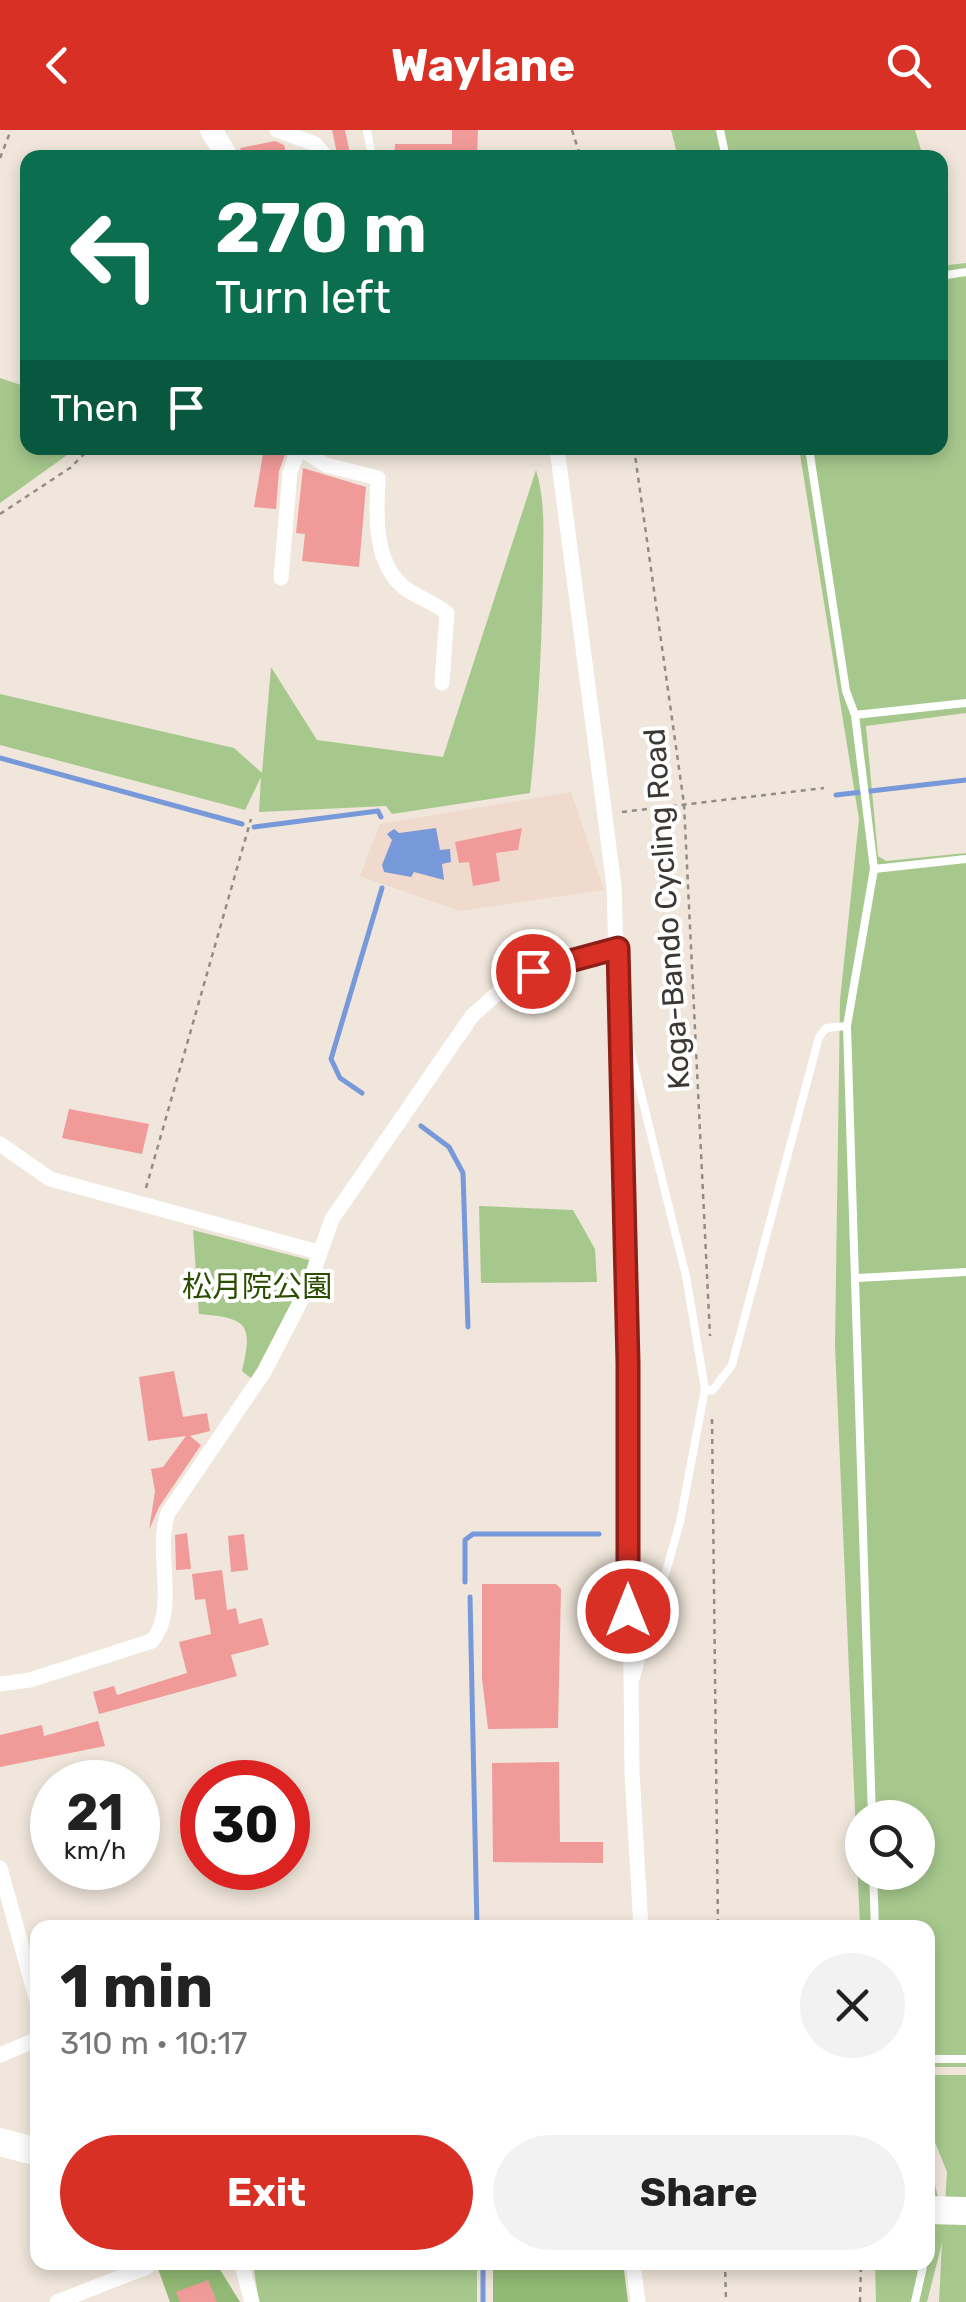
<!DOCTYPE html>
<html lang="en">
<head>
<meta charset="utf-8">
<style>
	body { margin:0; font-family:Rubik,"Noto Sans JP",sans-serif; background:#f2f2f2; color:#222; height:100vh; display:flex; flex-direction:column; font-size:38px; white-space:nowrap }
	* { box-sizing:border-box; margin:0 }
	p { font-size:32px; color:#767676 }
	.icon { flex:none; width:55px; height:55px; fill:none; stroke:currentColor; stroke-width:2; stroke-linecap:round; stroke-linejoin:round }
	.map { position:relative; flex:1; overflow:hidden }
	.panel { position:absolute; left:30px; top:1790px; width:905px; height:350px; display:flex; flex-direction:column; background:#fff; border-radius:20px; box-shadow:0 5px 15px #0003 }
	.panel>* { flex:none }
	.guide { position:absolute; left:20px; top:20px; width:928px; height:305px; border-radius:20px; box-shadow:0 5px 15px #0003; background:#0b6e4f; color:#fff; overflow:hidden }
	.controls { position:absolute; left:845px; top:1670px; display:grid; gap:20px }
	.controls a { display:grid; place-items:center; width:90px; height:90px; border-radius:50%; background:#fff; box-shadow:0 5px 15px #0003; font-size:50px }
	.speed { position:absolute; left:30px; top:1630px; display:flex; gap:20px; font-size:50px; font-weight:700; text-align:center }
	.speed>* { display:grid; place-content:center; width:130px; height:130px; border-radius:50%; background:#fff; box-shadow:0 5px 15px #0003; line-height:1 }
	.speed small { font-size:25px; font-weight:400 }
	.speed .limit { border:15px solid #d22; background:#fff; color:#111 }
	.pin { position:absolute; display:grid; place-items:center; width:85px; height:85px; color:#fff; margin:-42px; border:5px solid #fff; border-radius:50%; box-shadow:0 2px 10px #0007 }
	.me { position:absolute; width:110px; margin:-55px; rotate:0deg; stroke-linejoin:round; filter:drop-shadow(0 0 8px #0008) }
	.turn { display:flex; align-items:center; gap:35px; height:210px; padding:0 30px; font-size:45px }
	.turn .icon { width:130px; height:130px; stroke-width:2.5 }
	.turn b { display:block; font-size:70px; line-height:85px }
	.then { display:flex; align-items:center; height:95px; padding:0 30px; background:#0003; gap:20px; font-size:38px }
	.round { display:grid; place-items:center; flex:none; width:105px; height:105px; border-radius:52px; background:#f2f2f2 }
	.head { display:flex; align-items:center; justify-content:space-between; height:170px; padding:0 30px }
	h1 { font-size:60px; font-weight:700; line-height:75px }
	.button { display:flex; gap:20px; margin-top:auto; padding:20px 30px }
	.button a { flex:1; height:115px; border-radius:60px; background:#d93025; color:#fff; font-size:40px; font-weight:700; line-height:115px; text-align:center }
	.button a+a { background:#f2f2f2; color:#222 }
	header { display:flex; justify-content:space-between; align-items:center; height:130px; padding:0 30px; background:#d93025; color:#fff; font-size:45px; font-weight:700 }
	.map>svg:first-child { display:block }
	.industrial { fill:#f0d9cd }
	.green { fill:#a6c88d; fill-rule:evenodd }
	.forest { fill:#92b975 }
	.water { fill:#7899d9 }
	.lines { fill:none; stroke-linecap:round; stroke-linejoin:round }
	.stream { stroke:#7899d9; stroke-width:5 }
	.building { fill:#f09b9a }
	.path { stroke:#938c85; stroke-width:2.5; stroke-dasharray:5 5; stroke-linecap:butt }
	.lane { stroke:#fff; stroke-width:8 }
	.street { stroke:#fff; stroke-width:15 }
	.secondary { stroke:#fff; stroke-width:22 }
	.highway { stroke:#fff; stroke-width:28 }
	.route-casing { stroke:#8d1f18; stroke-width:25 }
	.route { stroke:#d93025; stroke-width:18 }
	.labels { text-anchor:middle; stroke-width:8; stroke-linejoin:round; paint-order:stroke }
	.street-label { font-size:30px; fill:#3c3834; stroke:#fff }
	.park-label { font-size:30px; fill:#2b4d00; stroke:#fff }
</style>
</head>
<body>
<header><svg class="icon" aria-label="back" viewBox="0 0 24 24"><path d="M15 5l-7 7 7 7"/></svg>Waylane<svg class="icon" aria-label="search" viewBox="0 0 24 24"><circle cx="10" cy="10" r="6"/><path d="M15 15l6 6"/></svg></header>
<div class="map">
<svg width="966" height="2172" viewBox="0 0 966 2172">
	<rect width="100%" height="100%" fill="#f0e6db"/>
	<!-- industrial -->
	<path class="industrial" d="M571,662L604,760L460,781L360,746L380,694Z"/>
	<!-- green -->
	<path class="green" d="M671,0H915L923,27H678Z
		M966,133V583L866,596L878,726L886,731L966,723V1937H928V1798L860,1797L835,1215L840,870L859,689L799,318H940V136ZM862,1688H918V1742H862Z
		M0,248L27,257L28,318H77L0,373Z
		M536,340C546,373 543,406 543,440C542,515 538,589 530,663L392,684L386,676L259,682L261,647L245,680L0,615V564L234,618L262,643L271,537L317,610L443,627Z
		M479,1076L573,1080L595,1119L597,1152L481,1153Z
		M193,1100L309,1130L308,1142L252,1249L242,1241C253,1194 248,1188 199,1184Z
		M928,1945H966V2172H939L942,2113L927,2172H876L875,2133L928,2132V2028L944,2090L947,2042L928,1995Z
		M253,2133H477V2172H259Z"/>
	<!-- forest -->
	<path class="forest" d="M156,2133H216L240,2172H170Z
		M493,2133H623L628,2172H493Z"/>
	<!-- water -->
	<path class="water" d="M436,698L440,720L450,719L451,732L442,734L444,750L414,742L411,747L384,742L382,735L392,710L387,704L394,699L399,703Z"/>
	<g class="lines">
		<!-- stream -->
		<path class="stream" d="M0,628L242,694
			M836,665L966,650
			M254,697L378,681L381,687
			M362,963L340,948L331,929L382,758
			M421,996L449,1017L463,1043L468,1197
			M465,1452V1410L473,1404H599
			M470,1467L477,1798
			M483,2132V2172"/>
	</g>
	<!-- building -->
	<path class="building" d="M332,0H345L351,28H338Z
		M452,0H478L477,28H394L395,14H452Z
		M275,11L284,15L286,23L243,28L240,18Z
		M264,318L287,319L279,341L276,379L254,377Z
		M303,338L366,357L359,437L302,431L305,404L296,403Z
		M522,698L518,720L496,723L500,751L473,756L469,732L459,733L455,712Z
		M69,979L149,994L142,1024L62,1008Z
		M174,1241L183,1287L207,1283L210,1301L190,1306L201,1315L159,1377L149,1400L155,1361L151,1339L163,1337L186,1306L148,1311L139,1247Z
		M187,1403L191,1439L176,1440L175,1405Z
		M244,1404L248,1440L231,1442L228,1406Z
		M222,1440L227,1480L236,1478L239,1494L262,1488L269,1515L231,1525L237,1546L99,1584L93,1562L114,1556L117,1565L187,1543L179,1512L211,1504L205,1469L195,1470L192,1444Z
		M482,1454H556L561,1459L558,1598L488,1599L482,1548Z
		M98,1591L105,1616L0,1637V1605L42,1595L44,1606Z
		M559,1632L560,1712H603V1733L493,1732L492,1633Z
		M208,2150L217,2172H180L176,2162Z"/>
	<g class="lines">
		<!-- path -->
		<path class="path" d="M572,0L581,28
			M0,28L11,0
			M634,318L684,674L710,1206
			M0,384L70,338L90,318
			M622,682L824,658
			M146,1058L251,689
			M712,1289L718,1798
			M725,2132L726,2172
			M860,2172L861,2132"/>
		<!-- lane -->
		<path class="lane" d="M367,0L372,28
			M720,0L726,28
			M940,146L966,142
			M809,318L846,561L855,585L874,739L847,896L872,1688
			M855,585L966,573
			M874,739L966,729
			M624,895L686,1146L705,1259L680,1392L636,1548
			M858,1148L966,1142
			M705,1259L712,1261L732,1235L819,907L826,898L847,896
			M873,1742L875,1798
			M928,1929H966
			M928,2120L929,2084
			M915,2172L924,2132"/>
		<!-- street -->
		<path class="street" d="M277,0L315,14L327,28
			M299,318L326,335L378,348C376,384 373,434 406,459C419,468 435,473 447,483L442,553
			M557,318L614,756L628,1233L632,1642L641,1798
			M281,448L290,342L299,318
			M0,1014L50,1049L318,1122
			M0,1554L30,1550L152,1511C179,1479 154,1422 168,1383L264,1242L308,1157L332,1089L472,886L512,850L618,818
			M0,1738L38,1875
			M0,1925L38,1909
			M241,2132L252,2172
			M633,2132L638,2172
			M57,2172L147,2137V2132"/>
		<!-- secondary -->
		<path class="secondary" d="M211,0L228,28"/>
		<!-- highway -->
		<path class="highway" d="M0,2012L38,2022
			M928,2080L966,2081"/>
	</g>
	<g class="lines">
		<!-- route casing -->
		<g class="route-casing">
			<path id="route" d="M533,841L618,818L628,1233V1481"/>
		</g>
		<!-- route -->
		<use href="#route" class="route"/>
	</g>
	<g class="labels">
		<!-- street labels -->
		<g class="street-label">
			<text transform="translate(667 779) rotate(-94)" y="10">Koga-Bando Cycling Road</text>
		</g>
		<!-- park labels -->
		<g class="park-label">
			<text x="257" y="1167">松月院公園</text>
		</g>
	</g>
</svg>
<div class="controls">
<a><svg class="icon" aria-label="search" viewBox="0 0 24 24"><circle cx="10" cy="10" r="6"/><path d="M15 15l6 6"/></svg></a>
</div>
<div class="speed"><div>21<small>km/h</small></div><div class="limit">30</div></div>
<div class="pin" style="left:533px;top:841px;background:#d93025"><svg class="icon" aria-label="arrive" viewBox="0 0 24 24"><path d="M6 21V4h12l-3 4 3 4H6"/></svg></div>
<svg class="me" style="left:628px;top:1481px" viewBox="-20 -20 40 40"><circle r="17" fill="#d93025" stroke="#fff" stroke-width="3"/><path d="M0-11L8 9 0 5-8 9z" fill="#fff"/></svg>
<div class="guide">
<div class="turn"><svg class="icon" aria-label="left" viewBox="0 0 24 24"><path d="M17 20v-9H6M10 6l-5 5 5 5"/></svg><div><b>270 m</b>Turn left</div></div>
<div class="then">Then<svg class="icon" aria-label="arrive" viewBox="0 0 24 24"><path d="M6 21V4h12l-3 4 3 4H6"/></svg></div>
</div>
<section class="panel">
<div class="head"><div><h1>1 min</h1><p>310 m · 10:17</p></div><a class="round"><svg class="icon" aria-label="close" viewBox="0 0 24 24"><path d="M6 6l12 12M18 6L6 18"/></svg></a></div>
<div class="button"><a>Exit</a><a>Share</a></div>
</section>
</div>
</body>
</html>
